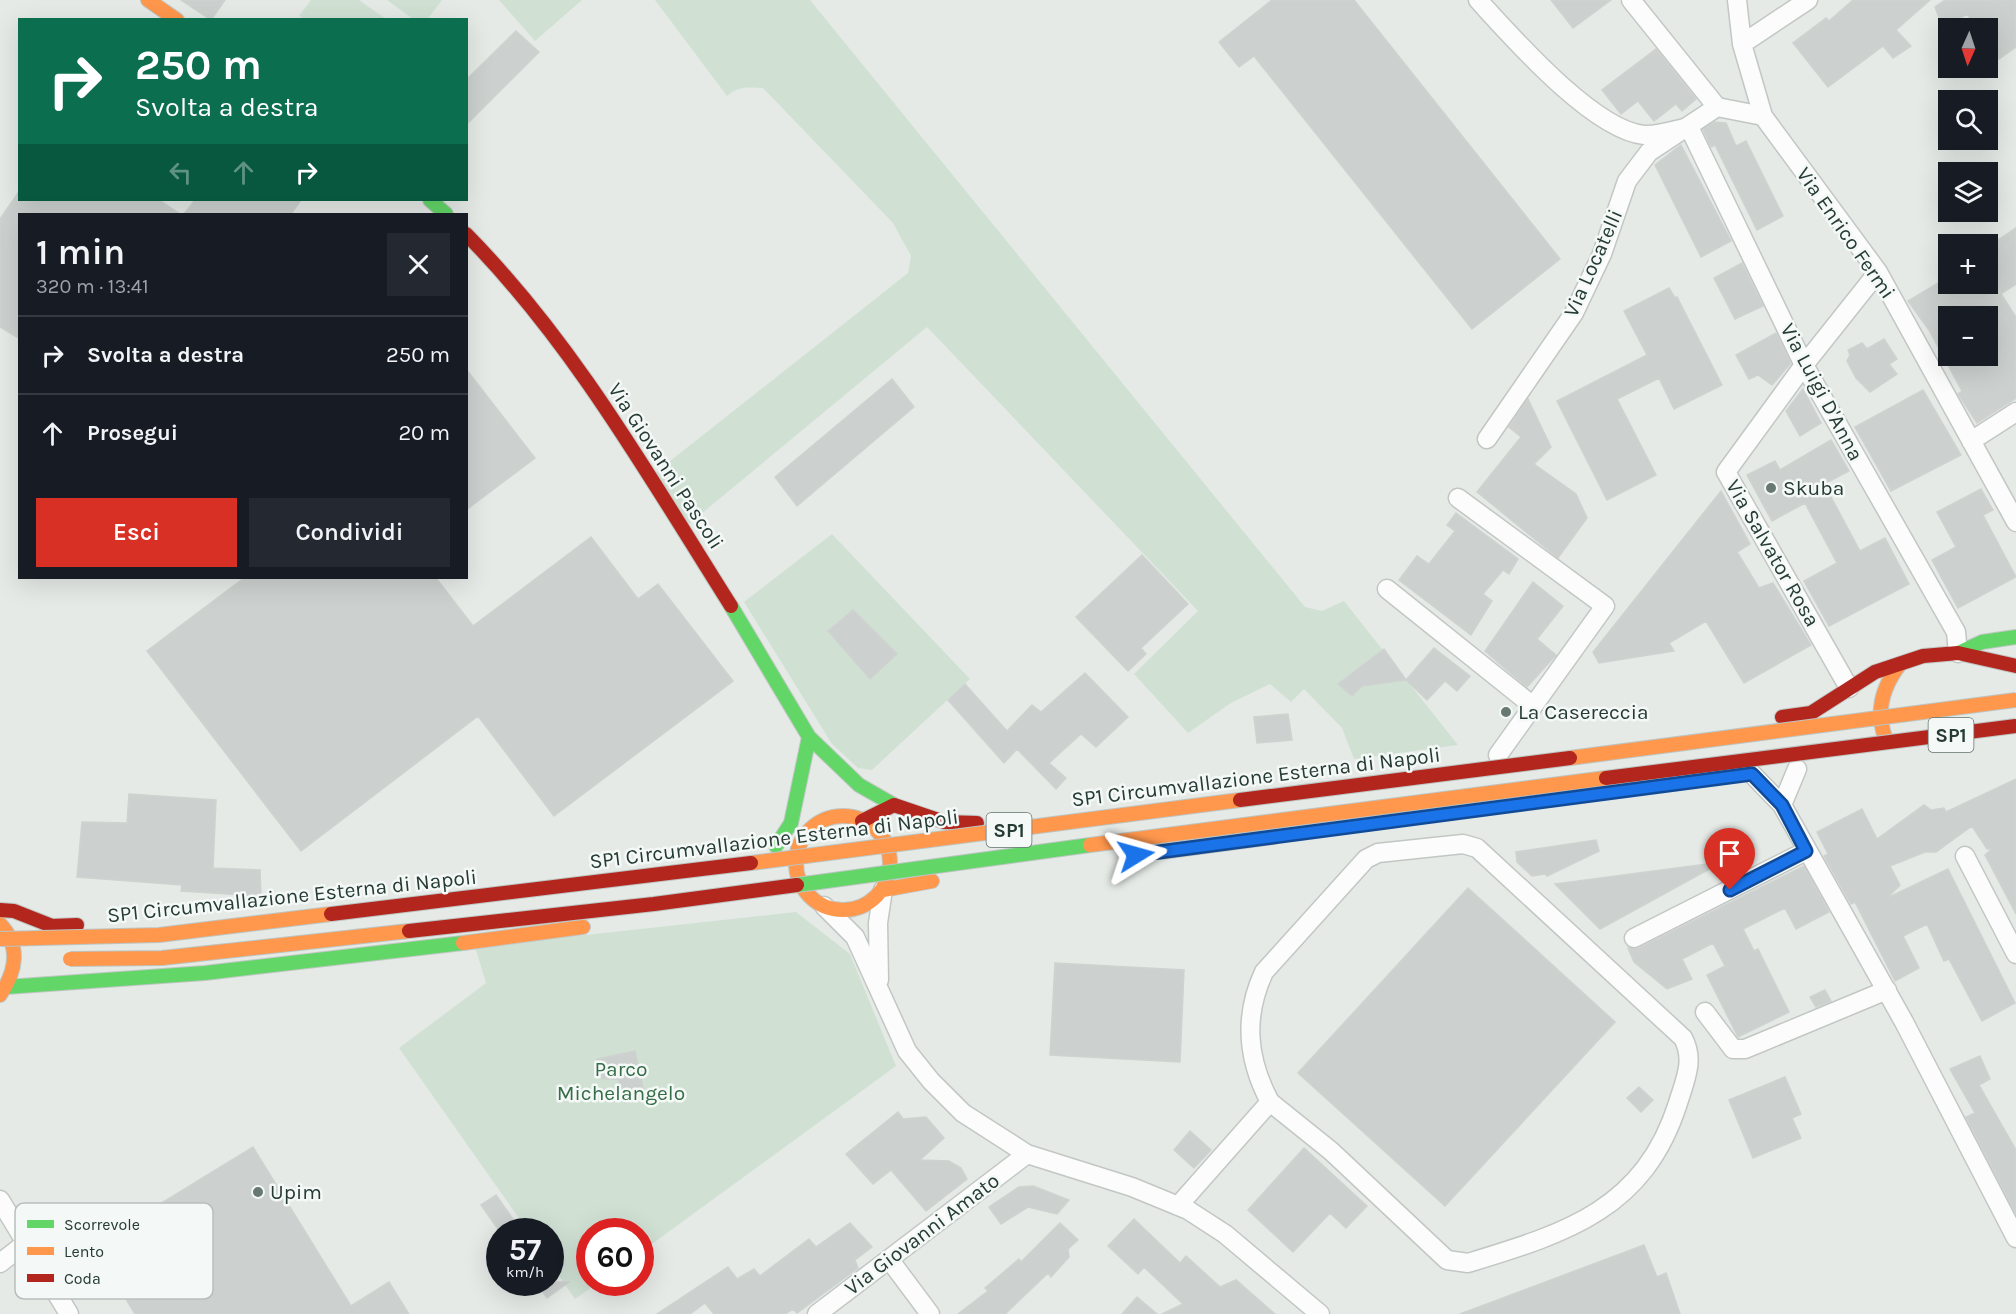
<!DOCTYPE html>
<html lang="it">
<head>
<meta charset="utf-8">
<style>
	body { margin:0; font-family:Karla,sans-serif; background:#242831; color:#f1f3f6; height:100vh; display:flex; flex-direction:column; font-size:22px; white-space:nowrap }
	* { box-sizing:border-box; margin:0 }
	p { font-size:20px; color:#9ea1a6 }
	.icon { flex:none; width:33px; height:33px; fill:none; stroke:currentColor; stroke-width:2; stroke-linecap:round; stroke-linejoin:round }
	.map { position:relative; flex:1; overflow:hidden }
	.panel { position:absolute; left:18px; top:213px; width:450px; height:366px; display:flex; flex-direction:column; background:#171b24; border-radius:0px; box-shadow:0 6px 24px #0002 }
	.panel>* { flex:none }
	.top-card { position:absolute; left:18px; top:18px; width:450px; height:183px; border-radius:0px; box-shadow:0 6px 24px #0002; background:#0b6e4f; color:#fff; overflow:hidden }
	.needle { width:39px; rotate:183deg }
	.controls { position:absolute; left:1938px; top:18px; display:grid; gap:12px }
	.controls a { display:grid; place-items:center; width:60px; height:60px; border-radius:0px; background:#171b24; box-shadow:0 6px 24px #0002; font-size:30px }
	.speed { position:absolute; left:486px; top:1218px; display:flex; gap:12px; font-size:30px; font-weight:700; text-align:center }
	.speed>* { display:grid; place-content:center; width:78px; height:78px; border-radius:50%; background:#171b24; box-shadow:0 6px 24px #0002; line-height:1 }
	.speed small { font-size:15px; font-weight:400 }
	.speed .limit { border:9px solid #d22; background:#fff; color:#111 }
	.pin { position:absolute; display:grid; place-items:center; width:51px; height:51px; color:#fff; margin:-62px -26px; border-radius:50% 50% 50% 0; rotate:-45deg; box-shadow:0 0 6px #0007 }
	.pin .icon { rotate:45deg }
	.me { position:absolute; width:66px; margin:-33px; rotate:82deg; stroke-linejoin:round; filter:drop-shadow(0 0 4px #0008) }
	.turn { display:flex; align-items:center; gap:21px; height:126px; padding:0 18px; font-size:27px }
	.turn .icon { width:78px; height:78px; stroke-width:2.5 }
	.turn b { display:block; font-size:42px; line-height:51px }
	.lanes { display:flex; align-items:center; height:57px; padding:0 18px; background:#0003; justify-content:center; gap:30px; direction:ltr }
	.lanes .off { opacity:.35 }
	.round { display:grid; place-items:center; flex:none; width:63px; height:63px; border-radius:0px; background:#242831 }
	.head { display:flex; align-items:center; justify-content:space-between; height:102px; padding:0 18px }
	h1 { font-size:36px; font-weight:600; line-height:45px }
	.button { display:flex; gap:12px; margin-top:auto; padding:12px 18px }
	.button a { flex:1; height:69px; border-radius:0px; background:#d93025; color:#fff; font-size:24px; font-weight:600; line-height:69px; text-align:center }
	.button a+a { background:#242831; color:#f1f3f6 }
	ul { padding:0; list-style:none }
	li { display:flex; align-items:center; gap:18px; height:78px; padding:0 18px; border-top:2px solid #363941 }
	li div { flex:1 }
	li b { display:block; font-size:22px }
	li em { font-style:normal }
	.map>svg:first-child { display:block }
	.green { fill:#d0e1d4 }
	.building { fill:#ccd1cf; stroke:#ced3d0; stroke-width:1.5; fill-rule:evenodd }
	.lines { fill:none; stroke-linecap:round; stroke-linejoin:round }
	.street-casing { stroke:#c2c7c4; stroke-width:21 }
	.fast-casing { stroke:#c1c7c4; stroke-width:16 }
	.slow-casing { stroke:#c1c7c4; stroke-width:16 }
	.jam-casing { stroke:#c1c7c4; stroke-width:16 }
	.street { stroke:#fbfcfb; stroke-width:18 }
	.fast { stroke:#63d668; stroke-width:14 }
	.slow { stroke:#ff974d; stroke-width:14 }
	.jam { stroke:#b3261e; stroke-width:14 }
	.fast-bridge-casing { stroke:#bdc5c2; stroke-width:16; stroke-linecap:butt }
	.slow-bridge-casing { stroke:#bdc5c2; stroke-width:16; stroke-linecap:butt }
	.jam-bridge-casing { stroke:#bdc5c2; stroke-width:16; stroke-linecap:butt }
	.fast-bridge { stroke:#63d668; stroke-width:14 }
	.slow-bridge { stroke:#ff974d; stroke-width:14 }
	.jam-bridge { stroke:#b3261e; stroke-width:14 }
	.route-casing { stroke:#114b97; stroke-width:15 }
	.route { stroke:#1a73e8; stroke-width:10 }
	.poi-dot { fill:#687873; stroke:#f4f8f6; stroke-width:2 }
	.labels { text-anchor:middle; stroke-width:5; stroke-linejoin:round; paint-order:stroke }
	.shield { fill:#f4f8f6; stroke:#63746e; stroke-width:1.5 }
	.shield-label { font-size:20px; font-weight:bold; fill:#253b34 }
	.street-label { font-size:21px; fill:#253b34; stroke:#f4f8f6 }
	.poi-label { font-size:21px; fill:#253b34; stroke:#f4f8f6; text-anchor:start }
	.park-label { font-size:21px; fill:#346d46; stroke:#f4f8f6 }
	.key { fill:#f4f8f6; stroke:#b6bfbc; stroke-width:1.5 }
	.key-label { font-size:16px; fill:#253b34 }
</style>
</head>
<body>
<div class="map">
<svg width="2016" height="1314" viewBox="0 0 2016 1314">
	<rect width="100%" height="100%" fill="#e5eae7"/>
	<!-- green -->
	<path class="green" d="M311,0H359L386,19H304L299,16Z
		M387,0H442L427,20L413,19Z
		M499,0H582L535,41Z
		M655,0H810L1305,607L1322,611L1344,601L1458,745L1354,759L1342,728L1304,689L1291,702L1270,684L1231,703L1188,733L1134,674L1198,611L927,327L689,524L655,473L908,273L911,256L893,223L763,88C749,87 738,86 727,96Z
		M832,534L970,679L872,770L858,768L832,744L744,602Z
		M796,912L850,954L896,1066L641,1252L640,1232H590V1282L598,1283L575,1299L551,1264L550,1232L528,1231L399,1048L486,983L475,947Z"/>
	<!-- building -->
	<path class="building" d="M181,0H225L211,20Z
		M1272,0H1354L1560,259L1472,329L1254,56L1239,67L1219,42Z
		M1551,0H1611L1573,28Z
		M1853,0H1930L1896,30L1911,46L1893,58L1883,46L1828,87L1793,43L1826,18L1829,21Z
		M1945,0H2016V47L1999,59L1988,42V28H1978L1967,14L1943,28L1935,7Z
		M516,31L539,52L466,125V80Z
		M1656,49L1696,99L1682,111L1676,104L1654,121L1638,101L1621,114L1602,90Z
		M1715,122L1726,123L1736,146L1746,141L1783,216L1757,230L1715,145L1711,147L1703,129Z
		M1681,145L1731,241L1701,257L1655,165Z
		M20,190V200H159L180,214H20V339L0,327V219Z
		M195,200H301L291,214H184Z
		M2016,228V284L2001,294L2016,317V398L1977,423L1958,394L1962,391L1929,330L1908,301L1948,277V284H1988V247ZM1948,316H1988V356H1948Z
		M1742,263L1763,306L1735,319L1714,278Z
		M1669,288L1675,298L1677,297L1722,385L1674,409L1659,378L1617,399L1656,475L1607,500L1557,401L1647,355L1624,311Z
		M1776,333L1791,363L1772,385L1758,375L1749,379L1736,355Z
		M1884,339L1897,359L1889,364L1897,374L1870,392L1856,378L1847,361L1850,355L1848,350L1862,343L1867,349Z
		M466,369L535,458L466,510Z
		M892,379L914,407L797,506L775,477Z
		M1803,389L1821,423L1800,436L1786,411Z
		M1923,390L1961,455L1891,491L1855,427Z
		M1528,399L1551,447L1534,464L1576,494L1587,518L1558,558L1477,492L1521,437L1509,427Z
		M1831,440L1849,471L1824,484L1860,551L1885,538L1909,584L1829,626L1804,581L1837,563L1805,503L1772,521L1747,475L1775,461L1780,470Z
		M1981,489L1993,510L1983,515L2016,577L1958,608L1932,560L1956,547L1937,512Z
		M1721,491L1750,544L1737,552L1759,588L1773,583L1811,645L1744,683L1706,621L1669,643L1674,651L1599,663L1593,652Z
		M1456,513L1518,559L1509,574L1503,570L1483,594L1492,601L1471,635L1399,580L1417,556L1429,564L1455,531L1447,525Z
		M591,537L638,599L658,584L733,681L554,816L478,716L301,851L147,651L244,578H436L473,626Z
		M1142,555L1188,604L1141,648L1146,654L1128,671L1076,617Z
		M1533,582L1563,606L1537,639L1556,655L1527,687L1485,651Z
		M853,610L897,654L870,679L828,631Z
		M1434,648L1470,676L1457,691L1445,681L1427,700L1406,680Z
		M1384,649L1406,680L1362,686L1352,696L1338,684Z
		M1085,673L1128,717L1096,747L1081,734L1049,763L1066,778L1056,789L1017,749L1004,763L948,700L965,684L1007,731L1032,705L1041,712Z
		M1288,714L1292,740L1257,743L1254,717Z
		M2016,779V914L1985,855L1992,849H1987L1972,826L1936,852H1925L1890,866L1900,885L1887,898L1948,869L2015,1003L1982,1021L1949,959L1944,961L1927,924L1903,936L1919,968L1895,981L1855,902L1851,904L1824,856L1828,854L1817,832L1862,809L1877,839L1924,805L1931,810L1944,808L1946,812Z
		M129,794L216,800L213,868L260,870L261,896L181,891L182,885L77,877L82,822L127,823Z
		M1596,840L1599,851L1547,876L1545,874L1532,876L1517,862L1516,852Z
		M1722,862L1600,929L1555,884Z
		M1804,866L1829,912L1796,929L1785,908L1743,929L1754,951L1758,949L1789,1012L1738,1037L1707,975L1725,966L1713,943L1682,959L1692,979L1667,989L1634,962L1628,948H1639Z
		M1468,888L1615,1022L1445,1206L1298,1073Z
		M1055,963L1184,970L1180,1062L1050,1055Z
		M1825,990L1831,1001L1816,1007L1810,997Z
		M635,1051L645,1097L625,1103L618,1079H602L597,1059Z
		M1980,1056L1990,1079L1979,1085L2016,1150V1214L1966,1117L1975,1113L1950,1069Z
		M1785,1077L1801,1114L1792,1118L1801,1138L1753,1158L1729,1100Z
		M1639,1087L1653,1100L1641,1112L1627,1098Z
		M898,1112L903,1119L926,1117L944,1138L920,1160L949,1161L961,1168L967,1179L926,1211L891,1170L873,1184L846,1154Z
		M1190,1131L1211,1150L1194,1168L1174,1150Z
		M253,1147L351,1306L389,1282L409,1314H135L93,1245Z
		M1304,1148L1367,1206L1346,1228L1330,1213L1293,1252L1248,1210Z
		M1033,1186L1069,1200L1057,1214L1028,1207L1001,1224L989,1207L1019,1187Z
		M496,1195L522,1232H500L481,1205Z
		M1134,1219L1180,1263L1186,1256L1220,1287L1236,1280L1275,1314H1162L1183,1304L1144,1267L1138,1274L1108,1246Z
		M850,1223L872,1247L855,1260L858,1268L797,1313L793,1309L785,1314H714L705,1303L690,1314H657L728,1267L737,1279L754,1269L760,1276L809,1239L816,1247Z
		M1060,1223L1078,1240L1068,1249L1069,1257L1051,1277L1048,1273L1005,1314H958L988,1291L985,1288L1019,1259L1021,1262Z
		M1644,1245L1657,1277L1666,1273L1680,1314H1460Z
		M536,1282H569L547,1298Z
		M1137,1297L1157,1314H1122Z"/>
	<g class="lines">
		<!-- street casing -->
		<g class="street-casing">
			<path id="street" d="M1478,0C1512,37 1593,130 1644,135C1657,136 1675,130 1689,127L1804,365L1956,632L1958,653
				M1631,0L1717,107
				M1737,0L1742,44L1763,116
				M1742,44L1808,0
				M1717,107L1763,116L1878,272L2016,522
				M1487,439L1574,313L1602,254L1627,181L1649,152L1717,107
				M1971,441L2016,412
				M1458,498L1605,606L1498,755
				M1387,589L1533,706
				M1849,688L1726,472L1804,365L1878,272
				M1752,774L1782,805L1904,1022L2016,1238
				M1782,805L1797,769
				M1965,856L2016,954
				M824,906L855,937L907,1051L931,1081L963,1113L1027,1154L1132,1187L1188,1210L1225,1234L1320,1314
				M1634,938L1806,851
				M879,980L878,923L883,890
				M1705,1012L1733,1049H1745L1887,990
				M0,1200L69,1314
				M1178,1206L1270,1102C1247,1059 1243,1017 1264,972L1366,859L1378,853L1463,844L1477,848L1683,1038C1695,1060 1685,1080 1678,1103C1644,1210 1566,1233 1468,1263L1447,1260L1331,1151L1270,1102
				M889,1259L930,1314
				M0,1263L26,1243
				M817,1314L1027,1154"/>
		</g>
		<!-- fast casing -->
		<g class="fast-casing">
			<path id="fast" d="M430,200L446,214
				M731,606L809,737L859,785L894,805
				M1958,653L1982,642L2016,637
				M776,846L791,823L809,737
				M6,987L205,973L463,943"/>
		</g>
		<!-- slow casing -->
		<g class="slow-casing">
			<path id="slow" d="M148,0L177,20
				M1885,737C1875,710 1883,686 1900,664
				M796 863a47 47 0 1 1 94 0a47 47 0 1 1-94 0Z
				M1161,852L1274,837
				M883,890L932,881
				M0,924C21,946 16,972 0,995
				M463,943L583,927"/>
		</g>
		<!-- jam casing -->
		<g class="jam-casing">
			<path id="jam" d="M466,234C573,342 650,478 731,606
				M1782,717L1811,713L1875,672L1923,656L1958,653L2016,666
				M862,821L894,805L944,822L977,823
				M0,910L14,911L52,926L77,925"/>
		</g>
		<!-- street -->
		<use href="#street" class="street"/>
		<!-- fast -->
		<use href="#fast" class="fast"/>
		<!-- slow -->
		<use href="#slow" class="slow"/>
		<!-- jam -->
		<use href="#jam" class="jam"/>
		<!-- fast-bridge casing -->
		<g class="fast-bridge-casing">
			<path id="fast-bridge" d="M797,885L1090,845"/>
		</g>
		<!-- slow-bridge casing -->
		<g class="slow-bridge-casing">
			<path id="slow-bridge" d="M1570,758L2016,700
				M1090,845L1606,778
				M751,863L1240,800
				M0,939L159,935L331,914
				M70,959L162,958L409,931"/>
		</g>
		<!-- jam-bridge casing -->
		<g class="jam-bridge-casing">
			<path id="jam-bridge" d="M1606,778L2016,726
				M1240,800L1570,758
				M331,914L751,863
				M409,931L654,904L797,885"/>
		</g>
		<!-- fast-bridge -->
		<use href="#fast-bridge" class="fast-bridge"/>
		<!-- slow-bridge -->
		<use href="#slow-bridge" class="slow-bridge"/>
		<!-- jam-bridge -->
		<use href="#jam-bridge" class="jam-bridge"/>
	</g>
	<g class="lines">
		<!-- route casing -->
		<g class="route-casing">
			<path id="route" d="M1136,855L1752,774L1782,805L1806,851L1730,890"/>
		</g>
		<!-- route -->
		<use href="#route" class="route"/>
	</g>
	<!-- markers -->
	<g class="poi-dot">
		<circle cx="1771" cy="488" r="6"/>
		<circle cx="1506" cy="712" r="6"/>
		<circle cx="258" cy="1192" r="6"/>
	</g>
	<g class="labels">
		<!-- shield labels -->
		<g class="shield">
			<rect x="1928.5" y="718" width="45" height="34" rx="4.5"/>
			<rect x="986.5" y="813" width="45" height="34" rx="4.5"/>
		</g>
		<g class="shield-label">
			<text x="1951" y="742">SP1</text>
			<text x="1009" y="837">SP1</text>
		</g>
		<!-- street labels -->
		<g class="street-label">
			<text transform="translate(1846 233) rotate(55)" y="7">Via Enrico Fermi</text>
			<text transform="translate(1593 263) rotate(-66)" y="7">Via Locatelli</text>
			<text transform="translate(1822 392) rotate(62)" y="7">Via Luigi D'Anna</text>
			<text transform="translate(666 466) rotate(57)" y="7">Via Giovanni Pascoli</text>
			<text transform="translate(1773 553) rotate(60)" y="7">Via Salvator Rosa</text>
			<text transform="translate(1256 777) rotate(-7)" y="7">SP1 Circumvallazione Esterna di Napoli</text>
			<text transform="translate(774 839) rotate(-7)" y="7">SP1 Circumvallazione Esterna di Napoli</text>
			<text transform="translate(292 896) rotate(-6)" y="7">SP1 Circumvallazione Esterna di Napoli</text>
			<text transform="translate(922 1234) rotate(-37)" y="7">Via Giovanni Amato</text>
		</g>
		<!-- poi labels -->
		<g class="poi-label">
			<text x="1783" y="495">Skuba</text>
			<text x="1518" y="719">La Casereccia</text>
			<text x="270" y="1199">Upim</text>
		</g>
		<!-- park labels -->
		<g class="park-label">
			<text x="621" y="1076">Parco<tspan x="621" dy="24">Michelangelo</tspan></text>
		</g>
	</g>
	<!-- legend -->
	<rect x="15" y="1203" width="198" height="96" rx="9" class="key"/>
	<rect x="27" y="1220" width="27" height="8" fill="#63d668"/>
	<rect x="27" y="1247" width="27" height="8" fill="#ff974d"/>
	<rect x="27" y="1274" width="27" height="8" fill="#b3261e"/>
	<g class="key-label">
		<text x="64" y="1230">Scorrevole</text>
		<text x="64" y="1257">Lento</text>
		<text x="64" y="1284">Coda</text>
	</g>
</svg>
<div class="controls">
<a><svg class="needle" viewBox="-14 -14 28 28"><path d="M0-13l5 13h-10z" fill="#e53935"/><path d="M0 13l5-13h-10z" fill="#9ea1a6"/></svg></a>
<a><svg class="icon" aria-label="search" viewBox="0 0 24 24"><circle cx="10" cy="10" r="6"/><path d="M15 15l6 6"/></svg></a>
<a><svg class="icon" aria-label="layers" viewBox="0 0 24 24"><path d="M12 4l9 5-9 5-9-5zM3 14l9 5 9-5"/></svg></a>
<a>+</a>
<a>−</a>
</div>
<div class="speed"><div>57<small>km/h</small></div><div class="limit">60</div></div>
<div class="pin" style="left:1730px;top:890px;background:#d93025"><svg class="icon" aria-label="arrive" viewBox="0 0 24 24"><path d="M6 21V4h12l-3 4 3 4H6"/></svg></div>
<svg class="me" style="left:1136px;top:855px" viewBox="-20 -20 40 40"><path d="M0-17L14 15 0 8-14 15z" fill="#1a73e8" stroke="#fff" stroke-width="4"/></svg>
<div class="top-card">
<div class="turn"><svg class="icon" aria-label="right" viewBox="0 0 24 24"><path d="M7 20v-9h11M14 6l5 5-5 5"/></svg><div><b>250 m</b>Svolta a destra</div></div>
<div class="lanes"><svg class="icon off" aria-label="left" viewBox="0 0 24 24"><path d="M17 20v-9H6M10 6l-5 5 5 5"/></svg><svg class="icon off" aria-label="ahead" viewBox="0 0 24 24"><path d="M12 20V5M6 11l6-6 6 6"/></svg><svg class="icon" aria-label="right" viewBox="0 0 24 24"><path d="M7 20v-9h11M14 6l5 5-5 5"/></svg></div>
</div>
<section class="panel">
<div class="head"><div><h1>1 min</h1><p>320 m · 13:41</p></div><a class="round"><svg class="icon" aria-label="close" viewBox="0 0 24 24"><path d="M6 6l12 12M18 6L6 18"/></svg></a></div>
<ul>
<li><svg class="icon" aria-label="right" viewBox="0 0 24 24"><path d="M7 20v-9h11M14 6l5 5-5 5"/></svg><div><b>Svolta a destra</b></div><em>250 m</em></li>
<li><svg class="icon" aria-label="ahead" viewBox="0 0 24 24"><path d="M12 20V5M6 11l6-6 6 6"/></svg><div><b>Prosegui</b></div><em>20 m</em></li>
</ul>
<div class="button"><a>Esci</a><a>Condividi</a></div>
</section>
</div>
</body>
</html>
